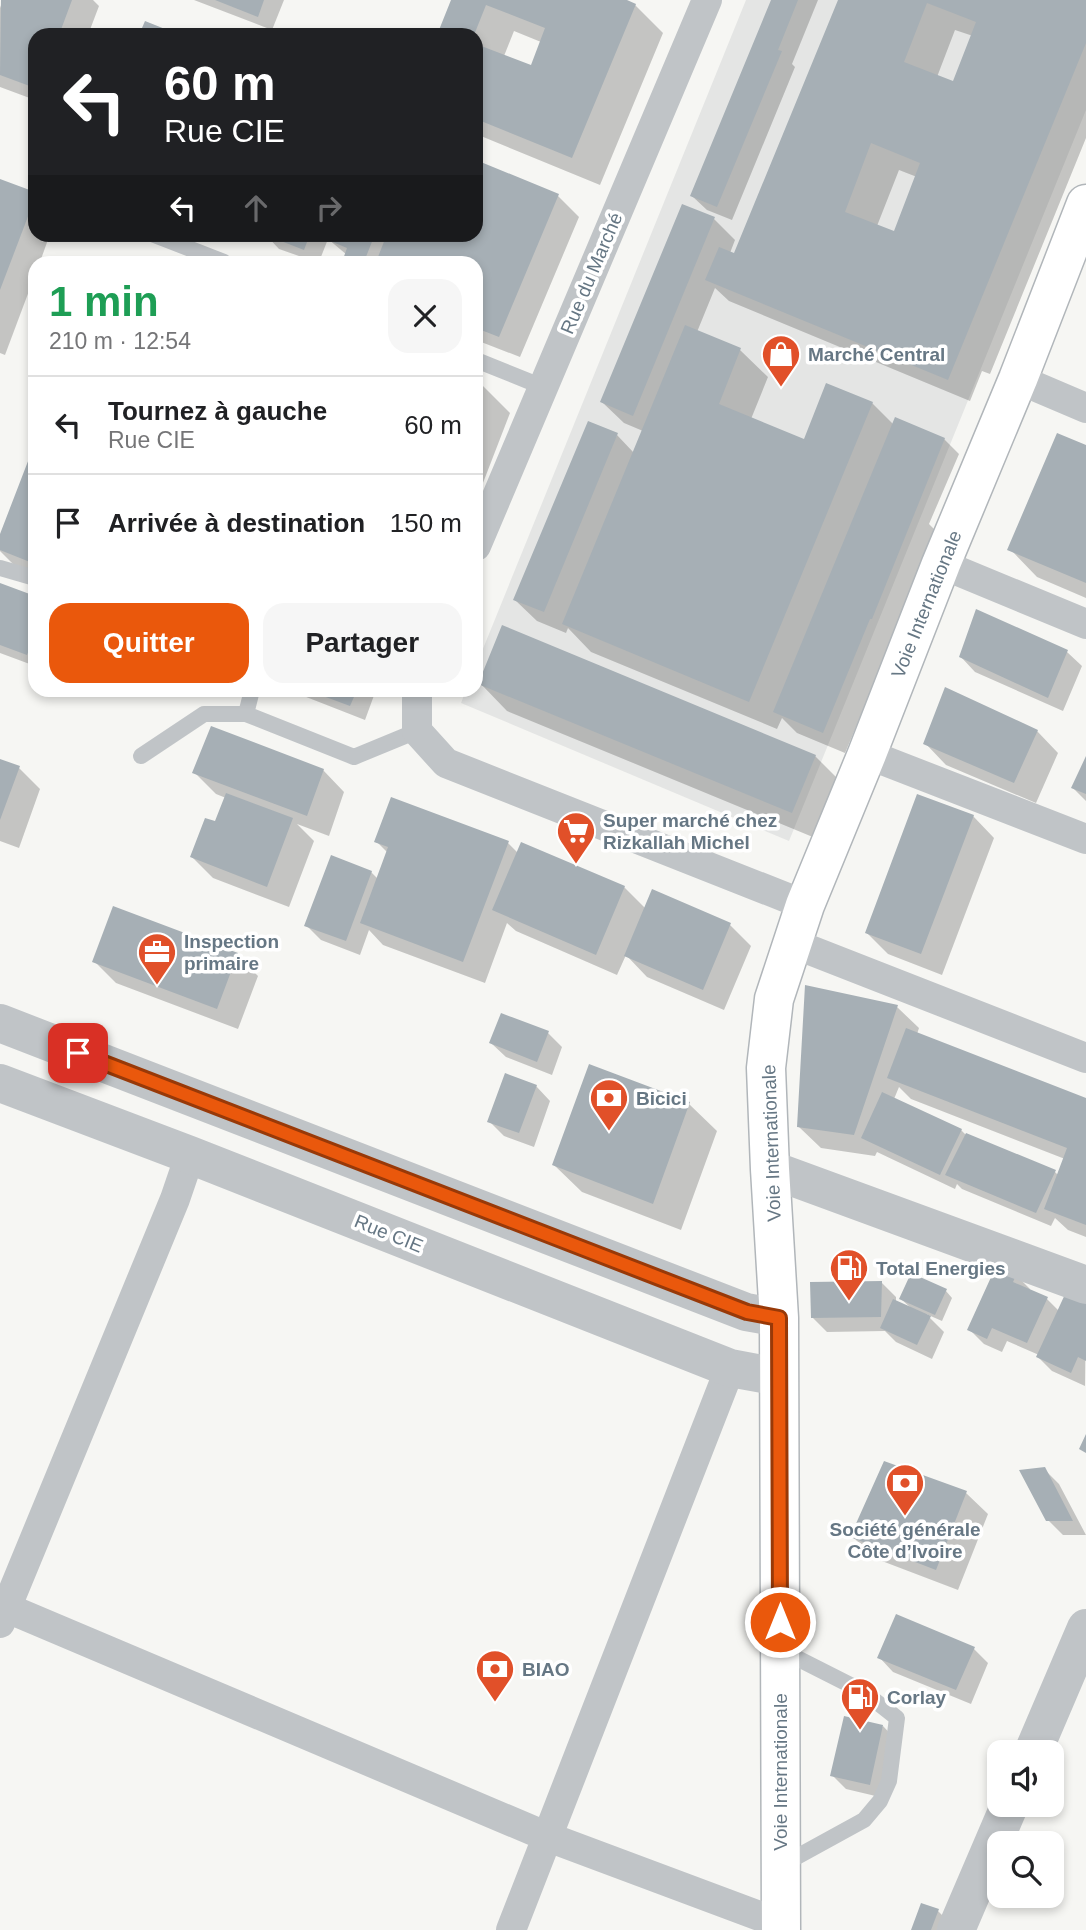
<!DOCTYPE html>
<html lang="fr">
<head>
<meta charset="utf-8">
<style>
	body { margin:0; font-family:Arial,sans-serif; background:#f6f6f6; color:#202124; height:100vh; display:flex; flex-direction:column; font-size:26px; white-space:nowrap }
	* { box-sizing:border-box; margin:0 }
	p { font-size:23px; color:#757577 }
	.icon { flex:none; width:38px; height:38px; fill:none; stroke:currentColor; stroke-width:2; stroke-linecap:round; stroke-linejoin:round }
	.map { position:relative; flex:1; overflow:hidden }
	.drawer { position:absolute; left:28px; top:256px; width:455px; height:441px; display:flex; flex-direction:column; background:#fff; border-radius:21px; box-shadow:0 4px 10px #0003 }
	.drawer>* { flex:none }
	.top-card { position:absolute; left:28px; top:28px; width:455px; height:214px; border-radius:21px; box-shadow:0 4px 10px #0003; background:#202124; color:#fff; overflow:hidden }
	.tools { position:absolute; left:987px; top:1740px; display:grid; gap:14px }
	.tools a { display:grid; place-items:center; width:77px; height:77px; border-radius:14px; background:#fff; box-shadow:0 4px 10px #0003; font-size:35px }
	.pin { position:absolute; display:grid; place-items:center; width:60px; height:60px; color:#fff; margin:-30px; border-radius:14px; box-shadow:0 4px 10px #0006 }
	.me { position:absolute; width:77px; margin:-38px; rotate:0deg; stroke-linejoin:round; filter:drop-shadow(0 0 5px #0008) }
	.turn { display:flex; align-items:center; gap:24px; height:147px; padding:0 21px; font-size:32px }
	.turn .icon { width:91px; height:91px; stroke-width:2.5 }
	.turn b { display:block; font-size:49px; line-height:60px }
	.lanes { display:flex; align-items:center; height:66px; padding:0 21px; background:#0003; justify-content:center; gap:35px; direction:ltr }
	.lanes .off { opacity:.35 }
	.round { display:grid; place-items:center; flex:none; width:74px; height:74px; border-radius:21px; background:#f6f6f6 }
	.head { display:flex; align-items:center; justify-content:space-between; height:119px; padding:0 21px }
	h1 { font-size:42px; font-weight:700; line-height:52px; color:#1e9e55 }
	.action { display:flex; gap:14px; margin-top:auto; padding:14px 21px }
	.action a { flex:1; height:80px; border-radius:21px; background:#ea580c; color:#fff; font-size:28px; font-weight:700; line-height:80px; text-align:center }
	.action a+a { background:#f6f6f6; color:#202124 }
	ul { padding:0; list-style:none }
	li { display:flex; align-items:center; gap:21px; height:98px; padding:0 21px; border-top:2px solid #e0e0e0 }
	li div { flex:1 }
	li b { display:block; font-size:26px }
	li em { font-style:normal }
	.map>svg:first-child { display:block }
	.built { fill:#e4e5e4 }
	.shadow { fill:#0003; fill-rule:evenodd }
	.building { fill:#a6afb5; fill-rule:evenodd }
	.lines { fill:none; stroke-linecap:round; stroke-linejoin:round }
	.primary-casing { stroke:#b1b6ba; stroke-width:41 }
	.service { stroke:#c0c4c7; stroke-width:16 }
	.minor { stroke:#c0c4c7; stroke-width:30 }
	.tertiary { stroke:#c0c4c7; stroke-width:38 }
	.primary { stroke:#fff; stroke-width:38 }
	.route-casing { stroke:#983908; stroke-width:18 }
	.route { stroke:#ea580c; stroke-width:12 }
	.labels { text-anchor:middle; stroke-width:7; stroke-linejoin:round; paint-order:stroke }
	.street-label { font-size:19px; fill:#667784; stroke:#fff }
	.poi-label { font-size:19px; font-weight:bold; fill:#667784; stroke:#fff; text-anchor:start }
</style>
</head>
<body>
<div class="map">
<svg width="1086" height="1930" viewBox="0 0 1086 1930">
	<rect width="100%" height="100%" fill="#f6f6f3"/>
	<!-- built -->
	<path class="built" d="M746,0H1086V110L789,841L461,703L466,690H476V666Z"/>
	<!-- shadow -->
	<path class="shadow" d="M3,0H93L99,6L88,35H35V100L0,87V8Z
		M194,0H284L272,30Z
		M453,0H622L635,5L663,33L600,185L476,134V35H439ZM514,31L541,42L532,67L504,56Z
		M773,0H818L792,64L795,67L732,220L707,210L692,196Z
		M840,0H1086V138L990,374L982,371L970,401L729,301L715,288L697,332L740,350L768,377L751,419L805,441L872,403L894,425L944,439L959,454L929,524L938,533L845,753L797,733L782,718L777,729L591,652L568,628L566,633L537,621L515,600L617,435L634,453L643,431L624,423L602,402L714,219L735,240L730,253L742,258ZM955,30L973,36L954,83L937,77ZM899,170L917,177L895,233L877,226Z
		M476,162L558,196L579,217L520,357L476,340V262H344L347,255L328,239L319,262H316L279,249L265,234H476Z
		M0,180L35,194V234H50L40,262H35V275L5,355L0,353Z
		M476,383L482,385L510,413L476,501Z
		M1086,447V598L1037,577L1010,549Z
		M35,448V576L18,569L0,551V539Z
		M0,585L35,598V666L0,653Z
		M977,612L1067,652L1082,666L1063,711L975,672L961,657Z
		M480,683L815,756L843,784L820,840L507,711Z
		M292,690H376L365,720L296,693Z
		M1037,731L1058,753L1036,803L946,765L925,743Z
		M1086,760V801L1073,788Z
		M0,761L19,768L40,789L19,848L0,841Z
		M323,770L344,792L329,836L297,824L314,841L289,907L213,878L192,857L216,824L226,798L216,794L194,772Z
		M973,816L994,838L942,975L888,954L867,933Z
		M376,841L508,843L518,853L624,887L646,909L730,925L751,946L724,1010L647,977L626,955L617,975L516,931L507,923L485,983L383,945L369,930L360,955L321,940L306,925L371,872L378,879L388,853Z
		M237,955L258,976L238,1029L116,983L94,961Z
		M897,1007L919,1028L917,1034L1086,1100V1237L1068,1230L1055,1218L1051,1226L962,1189L957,1184L955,1189L877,1152L875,1156L821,1148L799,1127ZM899,1087L911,1099L1065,1159L1059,1176L1055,1172L966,1135L961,1130L894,1099Z
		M548,1033L562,1047L552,1075L506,1057L491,1043Z
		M536,1086L550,1101L534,1147L504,1136L489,1121Z
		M689,1104L717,1131L681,1230L582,1192L554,1165Z
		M1016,1275L1030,1289L1029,1291L1047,1299L1059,1311L1086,1301L1085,1386L1052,1371L1038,1357L1039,1355L1007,1341L1002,1352L984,1344L969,1329Z
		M881,1282L896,1297V1302L911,1308L901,1299L946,1291L952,1298L942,1321L926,1314L944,1332L932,1359L896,1342L885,1331L827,1332L812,1317Z
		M1044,1469L1059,1484L1086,1535H1063L1048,1520Z
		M966,1493L988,1514L958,1590L874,1558L853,1537Z
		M974,1649L988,1663L971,1704L893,1672L879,1657Z
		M883,1726L897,1741L884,1798L846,1789L832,1775Z
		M938,1911L945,1918L940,1930H913Z"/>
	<!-- building -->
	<path class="building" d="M1,0H72L59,35H35V88L0,75Z
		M215,0H264L258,17Z
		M451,0H627L636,4L572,158L476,119V44L531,65L545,28L486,5L474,35H437Z
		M771,0H798L778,50L782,51L717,207L690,196Z
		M838,0H1086V43L948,380L705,280L719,247L734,253ZM927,3L976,22L953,81L904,62ZM871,143L920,163L894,231L845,212Z
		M145,21L180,35H139Z
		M476,160L559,194L499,337L476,328V262H376L387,234H476Z
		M0,179L35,192V198L0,290Z
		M682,204L715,217L633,416L600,402Z
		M263,234H310L304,250Z
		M330,234H375L364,262H342L347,248L328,240Z
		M685,325L741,348L719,404L804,439L826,383L873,402L749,702L562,624Z
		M476,381L483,384L476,402Z
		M895,417L945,438L872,619H870L823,733L773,712Z
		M588,421L618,433L544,612L513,600Z
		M1057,433L1086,445V583L1007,550Z
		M35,443V564L0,550V534Z
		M0,583L35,596V633L27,655L0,645Z
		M976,609L1068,650L1048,698L959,657Z
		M502,625L816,755L792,813L478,684Z
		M945,687L1038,730L1014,783L923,744Z
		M307,690H357L350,706Z
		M211,726L324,769L307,816L192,773Z
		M1086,756V794L1071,788Z
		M0,759L20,766L0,820Z
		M226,793L293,818L267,887L190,857L205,818L215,821Z
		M917,794L974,815L921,954L865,933Z
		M391,797L509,841L463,962L360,923L388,847L374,842Z
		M521,842L625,886L596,955L492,910Z
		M331,855L372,871L346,941L304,926Z
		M652,889L731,923L703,990L624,956Z
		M113,906L238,953L217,1009L92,962Z
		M805,985L898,1005L854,1135L797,1127Z
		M501,1013L549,1031L537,1062L489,1043Z
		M906,1028L1086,1098V1225L1044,1209L1067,1148L887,1078Z
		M589,1064L690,1102L653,1204L552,1165Z
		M505,1073L537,1085L519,1133L487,1122Z
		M882,1092L962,1129L940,1175L861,1138Z
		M966,1133L1056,1170L1036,1213L945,1175Z
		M997,1264L1017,1273L1013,1282L1048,1297L1027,1343L992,1328L987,1339L967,1330Z
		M911,1273L947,1289L935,1315L899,1299Z
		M882,1281L881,1317L811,1318L810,1282Z
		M1067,1290L1086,1299V1361L1078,1357L1071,1373L1036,1357Z
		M893,1299L931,1316L917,1345L880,1328Z
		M1086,1434V1453L1079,1449Z
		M884,1461L967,1491L936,1570L850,1537Z
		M1045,1467L1073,1521H1046L1019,1470Z
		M896,1614L975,1647L956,1690L877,1658Z
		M844,1716L883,1725L870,1785L830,1776Z
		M921,1903L939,1909L931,1930H911Z"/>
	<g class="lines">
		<!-- primary casing -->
		<g class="primary-casing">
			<path id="primary" d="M781,1930L779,1318L770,1169L766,1068L774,999L805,905L867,754L941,564L1018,379L1086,204"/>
		</g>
		<!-- service -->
		<path class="service" d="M152,234L224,262
			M476,360L543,387
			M0,568L35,578
			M246,714L252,690
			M141,756L204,714H246L354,757L417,731
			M781,1650L864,1692L897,1718L889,1781L880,1801L864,1820L782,1865"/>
		<!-- minor -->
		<path class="minor" d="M1018,379L1086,408
			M476,546L707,0
			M941,564L1086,624
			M417,690V731L446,763L805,905
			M867,754L1086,839
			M792,943L1086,1058
			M7,1608L548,1837L781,1924
			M0,1623L175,1199L190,1155
			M511,1930L730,1368"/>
		<!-- tertiary -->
		<path class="tertiary" d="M0,1023L746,1312L779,1318
			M0,1083L190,1155L730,1368L779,1377
			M770,1169L1086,1285
			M1033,1752L1086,1628
			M956,1930L1010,1804"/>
		<!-- primary -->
		<use href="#primary" class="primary"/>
	</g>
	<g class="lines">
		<!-- route casing -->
		<g class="route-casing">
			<path id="route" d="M78,1053L747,1312L779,1318L780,1622"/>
		</g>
		<!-- route -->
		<use href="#route" class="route"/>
	</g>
	<!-- icons -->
	<defs>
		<g id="shop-pin" transform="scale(2.0125)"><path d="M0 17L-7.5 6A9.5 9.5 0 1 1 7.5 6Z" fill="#e15029" stroke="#fff"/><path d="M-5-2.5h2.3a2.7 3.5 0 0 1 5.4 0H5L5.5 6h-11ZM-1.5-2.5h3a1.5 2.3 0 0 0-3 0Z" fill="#fff"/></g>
		<g id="supermarket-pin" transform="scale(2.0125)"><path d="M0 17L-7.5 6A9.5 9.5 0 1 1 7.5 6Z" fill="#e15029" stroke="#fff"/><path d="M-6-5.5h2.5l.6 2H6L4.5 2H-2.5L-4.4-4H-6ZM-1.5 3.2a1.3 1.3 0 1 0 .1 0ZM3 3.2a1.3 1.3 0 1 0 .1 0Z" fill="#fff"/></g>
		<g id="office-pin" transform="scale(2.0125)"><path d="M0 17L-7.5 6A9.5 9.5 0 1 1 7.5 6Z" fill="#e15029" stroke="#fff"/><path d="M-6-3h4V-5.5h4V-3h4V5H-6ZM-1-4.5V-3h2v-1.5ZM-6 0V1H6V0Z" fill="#fff"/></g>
		<g id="bank-pin" transform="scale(2.0125)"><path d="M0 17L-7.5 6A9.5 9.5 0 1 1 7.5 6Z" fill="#e15029" stroke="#fff"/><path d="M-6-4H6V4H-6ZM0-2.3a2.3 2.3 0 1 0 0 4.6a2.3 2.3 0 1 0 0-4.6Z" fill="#fff"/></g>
		<g id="fuel-pin" transform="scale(2.0125)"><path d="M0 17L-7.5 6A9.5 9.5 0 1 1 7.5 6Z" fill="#e15029" stroke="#fff"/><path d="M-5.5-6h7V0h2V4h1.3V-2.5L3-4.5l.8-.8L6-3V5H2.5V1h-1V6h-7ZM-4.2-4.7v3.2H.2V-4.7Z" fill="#fff"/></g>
	</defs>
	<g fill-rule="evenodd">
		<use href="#shop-pin" x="781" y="354"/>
		<use href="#supermarket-pin" x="576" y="831"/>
		<use href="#office-pin" x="157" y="952"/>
		<use href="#bank-pin" x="609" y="1098"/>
		<use href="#fuel-pin" x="849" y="1268"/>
		<use href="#bank-pin" x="905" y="1483"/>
		<use href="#bank-pin" x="495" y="1669"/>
		<use href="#fuel-pin" x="860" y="1697"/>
	</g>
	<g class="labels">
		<!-- street labels -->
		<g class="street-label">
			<text transform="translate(591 273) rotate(-67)" y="7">Rue du Marché</text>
			<text transform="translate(926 604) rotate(-68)" y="7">Voie Internationale</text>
			<text transform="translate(771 1143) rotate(-92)" y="7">Voie Internationale</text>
			<text transform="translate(389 1233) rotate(22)" y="7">Rue CIE</text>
			<text transform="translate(780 1772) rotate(-90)" y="7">Voie Internationale</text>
		</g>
		<!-- poi labels -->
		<g class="poi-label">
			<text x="808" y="361">Marché Central</text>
			<text x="603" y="827">Super marché chez<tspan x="603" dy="22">Rizkallah Michel</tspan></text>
			<text x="184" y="948">Inspection<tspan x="184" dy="22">primaire</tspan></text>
			<text x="636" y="1105">Bicici</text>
			<text x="876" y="1275">Total Energies</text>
			<text x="905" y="1536" text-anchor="middle">Société générale<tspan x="905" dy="22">Côte d’Ivoire</tspan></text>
			<text x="522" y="1676">BIAO</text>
			<text x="887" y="1704">Corlay</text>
		</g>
	</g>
</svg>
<div class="tools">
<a><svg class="icon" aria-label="sound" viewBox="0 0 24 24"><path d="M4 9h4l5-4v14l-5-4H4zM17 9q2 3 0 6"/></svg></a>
<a><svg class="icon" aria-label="search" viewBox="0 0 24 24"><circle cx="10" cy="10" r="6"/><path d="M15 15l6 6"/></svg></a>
</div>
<div class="pin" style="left:78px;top:1053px;background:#d93025"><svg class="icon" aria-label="arrive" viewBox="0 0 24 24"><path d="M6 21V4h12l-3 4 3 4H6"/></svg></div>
<svg class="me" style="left:780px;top:1622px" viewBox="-20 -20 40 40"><circle r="17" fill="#ea580c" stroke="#fff" stroke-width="3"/><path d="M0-11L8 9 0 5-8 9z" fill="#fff"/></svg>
<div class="top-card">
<div class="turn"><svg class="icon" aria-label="left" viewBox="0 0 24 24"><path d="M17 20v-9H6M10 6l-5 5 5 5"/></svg><div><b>60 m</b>Rue CIE</div></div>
<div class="lanes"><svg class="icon" aria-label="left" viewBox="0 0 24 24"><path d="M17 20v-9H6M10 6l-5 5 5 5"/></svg><svg class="icon off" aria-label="ahead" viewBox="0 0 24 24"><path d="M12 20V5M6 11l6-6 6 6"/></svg><svg class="icon off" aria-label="right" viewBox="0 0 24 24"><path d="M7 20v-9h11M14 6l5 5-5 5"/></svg></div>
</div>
<section class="drawer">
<div class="head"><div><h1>1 min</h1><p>210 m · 12:54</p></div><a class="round"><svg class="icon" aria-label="close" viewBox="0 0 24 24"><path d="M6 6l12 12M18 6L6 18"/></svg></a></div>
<ul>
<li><svg class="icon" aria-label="left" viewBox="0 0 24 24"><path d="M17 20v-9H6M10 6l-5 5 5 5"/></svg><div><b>Tournez à gauche</b><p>Rue CIE</p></div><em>60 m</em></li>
<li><svg class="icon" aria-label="arrive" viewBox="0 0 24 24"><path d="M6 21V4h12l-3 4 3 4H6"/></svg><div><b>Arrivée à destination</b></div><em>150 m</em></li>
</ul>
<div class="action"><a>Quitter</a><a>Partager</a></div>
</section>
</div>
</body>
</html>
